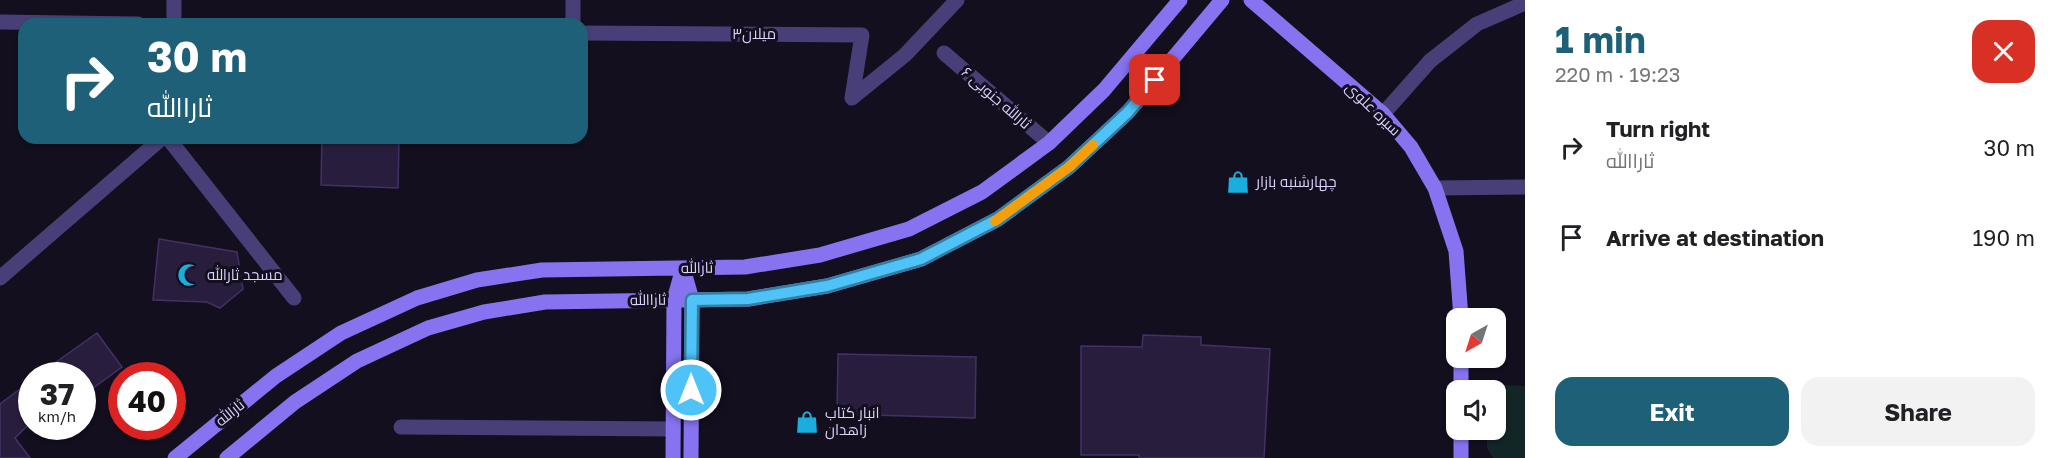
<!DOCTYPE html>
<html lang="en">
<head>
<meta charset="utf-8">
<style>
	body { margin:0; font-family:"Golos Text",Cairo,sans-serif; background:#f2f2f2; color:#202124; height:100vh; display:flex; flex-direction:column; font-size:22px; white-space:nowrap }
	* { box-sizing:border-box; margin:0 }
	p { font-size:20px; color:#757577 }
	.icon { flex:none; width:33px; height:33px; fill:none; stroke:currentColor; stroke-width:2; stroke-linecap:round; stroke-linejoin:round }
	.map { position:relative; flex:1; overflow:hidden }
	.side { display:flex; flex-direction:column; background:#fff; width:540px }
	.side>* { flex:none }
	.banner { position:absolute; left:18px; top:18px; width:570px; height:126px; border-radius:18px; box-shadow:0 2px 4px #0004; background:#1d6077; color:#fff; overflow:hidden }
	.needle { width:39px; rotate:219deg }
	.buttons { position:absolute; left:1446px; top:308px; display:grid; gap:12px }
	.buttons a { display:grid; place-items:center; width:60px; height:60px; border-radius:12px; background:#fff; box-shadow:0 2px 4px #0004; font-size:30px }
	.speed { position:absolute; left:18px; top:362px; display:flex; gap:12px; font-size:30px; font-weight:700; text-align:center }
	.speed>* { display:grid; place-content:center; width:78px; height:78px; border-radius:50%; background:#fff; box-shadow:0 2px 4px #0004; line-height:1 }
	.speed small { font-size:15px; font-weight:400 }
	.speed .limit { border:9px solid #d22; background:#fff; color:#111 }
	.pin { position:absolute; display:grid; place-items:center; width:51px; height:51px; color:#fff; margin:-26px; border-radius:12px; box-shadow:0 3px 9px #0006 }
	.me { position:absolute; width:66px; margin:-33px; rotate:0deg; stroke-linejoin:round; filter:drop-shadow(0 0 4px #0008) }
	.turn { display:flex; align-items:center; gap:21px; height:126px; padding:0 30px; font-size:27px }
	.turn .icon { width:78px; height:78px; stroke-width:2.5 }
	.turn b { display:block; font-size:42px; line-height:51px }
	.round { display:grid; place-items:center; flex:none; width:63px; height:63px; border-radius:18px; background:#f2f2f2 }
	.overview { display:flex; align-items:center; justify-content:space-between; height:102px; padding:0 30px }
	h1 { font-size:36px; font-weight:700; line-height:45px; color:#1d6077 }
	.action { display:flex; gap:12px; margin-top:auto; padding:12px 30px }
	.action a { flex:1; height:69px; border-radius:18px; background:#1d6077; color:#fff; font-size:24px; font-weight:700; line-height:69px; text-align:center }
	.action a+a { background:#f2f2f2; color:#202124 }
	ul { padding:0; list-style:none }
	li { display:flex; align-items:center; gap:18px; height:90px; padding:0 30px }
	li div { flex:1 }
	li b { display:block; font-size:22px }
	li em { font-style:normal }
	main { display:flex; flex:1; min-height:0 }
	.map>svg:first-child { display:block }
	.green { fill:#122527 }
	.building { fill:#281d3d; stroke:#433166; stroke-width:1.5 }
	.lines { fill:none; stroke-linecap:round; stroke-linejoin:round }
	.street { stroke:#493f78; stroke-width:15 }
	.secondary { stroke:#8773ef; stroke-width:15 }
	.route-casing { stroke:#337fa1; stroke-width:15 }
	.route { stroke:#4fc3f7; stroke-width:10 }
	.slow { stroke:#f59e0b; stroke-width:10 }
	.labels { text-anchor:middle; stroke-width:6; stroke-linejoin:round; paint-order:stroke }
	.street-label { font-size:15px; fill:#dbd1fa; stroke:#130f1e }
	.poi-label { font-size:15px; fill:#dbd1fa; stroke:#130f1e; text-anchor:start }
</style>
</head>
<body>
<main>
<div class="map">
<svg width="1525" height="458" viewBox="0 0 1525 458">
	<rect width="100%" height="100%" fill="#130f1e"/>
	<!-- green -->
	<path class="green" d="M1487,384L1525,386V458H1493L1487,448V429H1496V390H1487Z"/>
	<!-- building -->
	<path class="building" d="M322,138H399L398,188L321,185Z
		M159,239L237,252L243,289L220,308L207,302L153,300Z
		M97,333L122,367L82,396V375H38Z
		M1143,335L1201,337V345L1270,349L1264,458H1139V455H1081V346L1142,347Z
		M838,354L976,357L975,418L837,414Z
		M32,380V421L15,438L30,458H0V404Z"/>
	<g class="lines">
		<!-- street -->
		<path class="street" d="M0,22L138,24
			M174,24V0
			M573,24V0
			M582,33L862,35L852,98
			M944,53L1049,143
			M852,98L905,55L957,0
			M1383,114L1430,61L1477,24L1525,3
			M168,138L294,298
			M1435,188L1525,187
			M0,278L162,138
			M401,427L673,429"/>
		<!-- secondary -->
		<path class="secondary" d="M1251,0L1383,114L1411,147L1435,188L1456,251L1461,318
			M683,268L692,300L691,458
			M1461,390V357
			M175,458L276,376L341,333L417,298L477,280L542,270L745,267L820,255L909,229L982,192L1049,143L1104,90L1180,0
			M227,458L295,402L357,361L428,328L484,312L545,302L748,299L827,286L921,259L998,219L1069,167L1128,112L1222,0
			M673,458L674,300L683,268
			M1461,458V429"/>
	</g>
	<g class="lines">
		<!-- route casing -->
		<g class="route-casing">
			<path id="route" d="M691,390L692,300L748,299L827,286L921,259L998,219L1069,167L1128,112L1155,80"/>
		</g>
		<!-- route -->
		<use href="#route" class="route"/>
		<!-- slow -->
		<path class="slow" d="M995,221L1069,167L1093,145"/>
	</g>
	<!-- icons -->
	<defs>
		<g id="shop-bare" transform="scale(1.8)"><path d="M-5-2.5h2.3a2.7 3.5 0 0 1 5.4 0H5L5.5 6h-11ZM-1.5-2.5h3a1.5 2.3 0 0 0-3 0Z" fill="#19aedd" stroke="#130f1e" stroke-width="2.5" paint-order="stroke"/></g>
		<g id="mosque-bare" transform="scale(1.8)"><path d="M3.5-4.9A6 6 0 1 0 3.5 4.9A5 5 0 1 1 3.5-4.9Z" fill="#19aedd" stroke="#130f1e" stroke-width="2.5" paint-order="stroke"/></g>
	</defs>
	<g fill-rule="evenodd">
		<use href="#shop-bare" x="1238" y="182"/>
		<use href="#mosque-bare" x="189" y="275"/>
		<use href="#shop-bare" x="807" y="422"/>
	</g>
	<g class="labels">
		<!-- street labels -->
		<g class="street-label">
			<text x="754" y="39">میلان۳</text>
			<text transform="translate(996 98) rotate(41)" y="5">ثارالله جنوبی ۶</text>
			<text transform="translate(1373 109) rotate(44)" y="5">سیره علوی</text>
			<text transform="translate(697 268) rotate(-1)" y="5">ثارالله</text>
			<text transform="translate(648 300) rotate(-1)" y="5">ثاراالله</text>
			<text transform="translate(230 413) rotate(-39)" y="5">ثارالله</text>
		</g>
		<!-- poi labels -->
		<g class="poi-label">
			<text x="1256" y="187">چهارشنبه بازار</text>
			<text x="207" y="280">مسجد ثارالله</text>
			<text x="825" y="418">انبار کتاب<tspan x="825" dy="17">زاهدان</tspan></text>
		</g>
	</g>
</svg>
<div class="buttons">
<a><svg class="needle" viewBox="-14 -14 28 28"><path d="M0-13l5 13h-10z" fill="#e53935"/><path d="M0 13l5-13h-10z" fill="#757577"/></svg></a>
<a><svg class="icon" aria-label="sound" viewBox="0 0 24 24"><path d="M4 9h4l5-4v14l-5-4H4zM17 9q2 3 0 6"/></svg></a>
</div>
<div class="speed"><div>37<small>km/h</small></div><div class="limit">40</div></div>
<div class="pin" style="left:1155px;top:80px;background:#d93025"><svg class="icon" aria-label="arrive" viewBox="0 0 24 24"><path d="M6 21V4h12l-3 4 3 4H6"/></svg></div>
<svg class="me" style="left:691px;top:390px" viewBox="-20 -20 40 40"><circle r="17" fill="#4fc3f7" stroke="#fff" stroke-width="3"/><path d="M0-11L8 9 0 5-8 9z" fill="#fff"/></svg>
<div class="banner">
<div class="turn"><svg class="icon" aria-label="right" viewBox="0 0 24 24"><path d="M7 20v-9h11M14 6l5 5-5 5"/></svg><div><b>30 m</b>ثاراالله</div></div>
</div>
</div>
<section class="side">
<div class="overview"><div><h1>1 min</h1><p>220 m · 19:23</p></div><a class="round" style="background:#d93025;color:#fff"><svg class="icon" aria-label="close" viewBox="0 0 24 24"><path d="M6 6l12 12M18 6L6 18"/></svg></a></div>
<ul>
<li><svg class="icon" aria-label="right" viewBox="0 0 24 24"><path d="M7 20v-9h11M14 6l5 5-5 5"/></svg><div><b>Turn right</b><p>ثاراالله</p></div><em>30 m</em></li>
<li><svg class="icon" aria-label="arrive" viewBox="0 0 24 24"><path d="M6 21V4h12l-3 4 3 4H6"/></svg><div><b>Arrive at destination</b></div><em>190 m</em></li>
</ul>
<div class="action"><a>Exit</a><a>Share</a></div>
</section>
</main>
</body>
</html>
